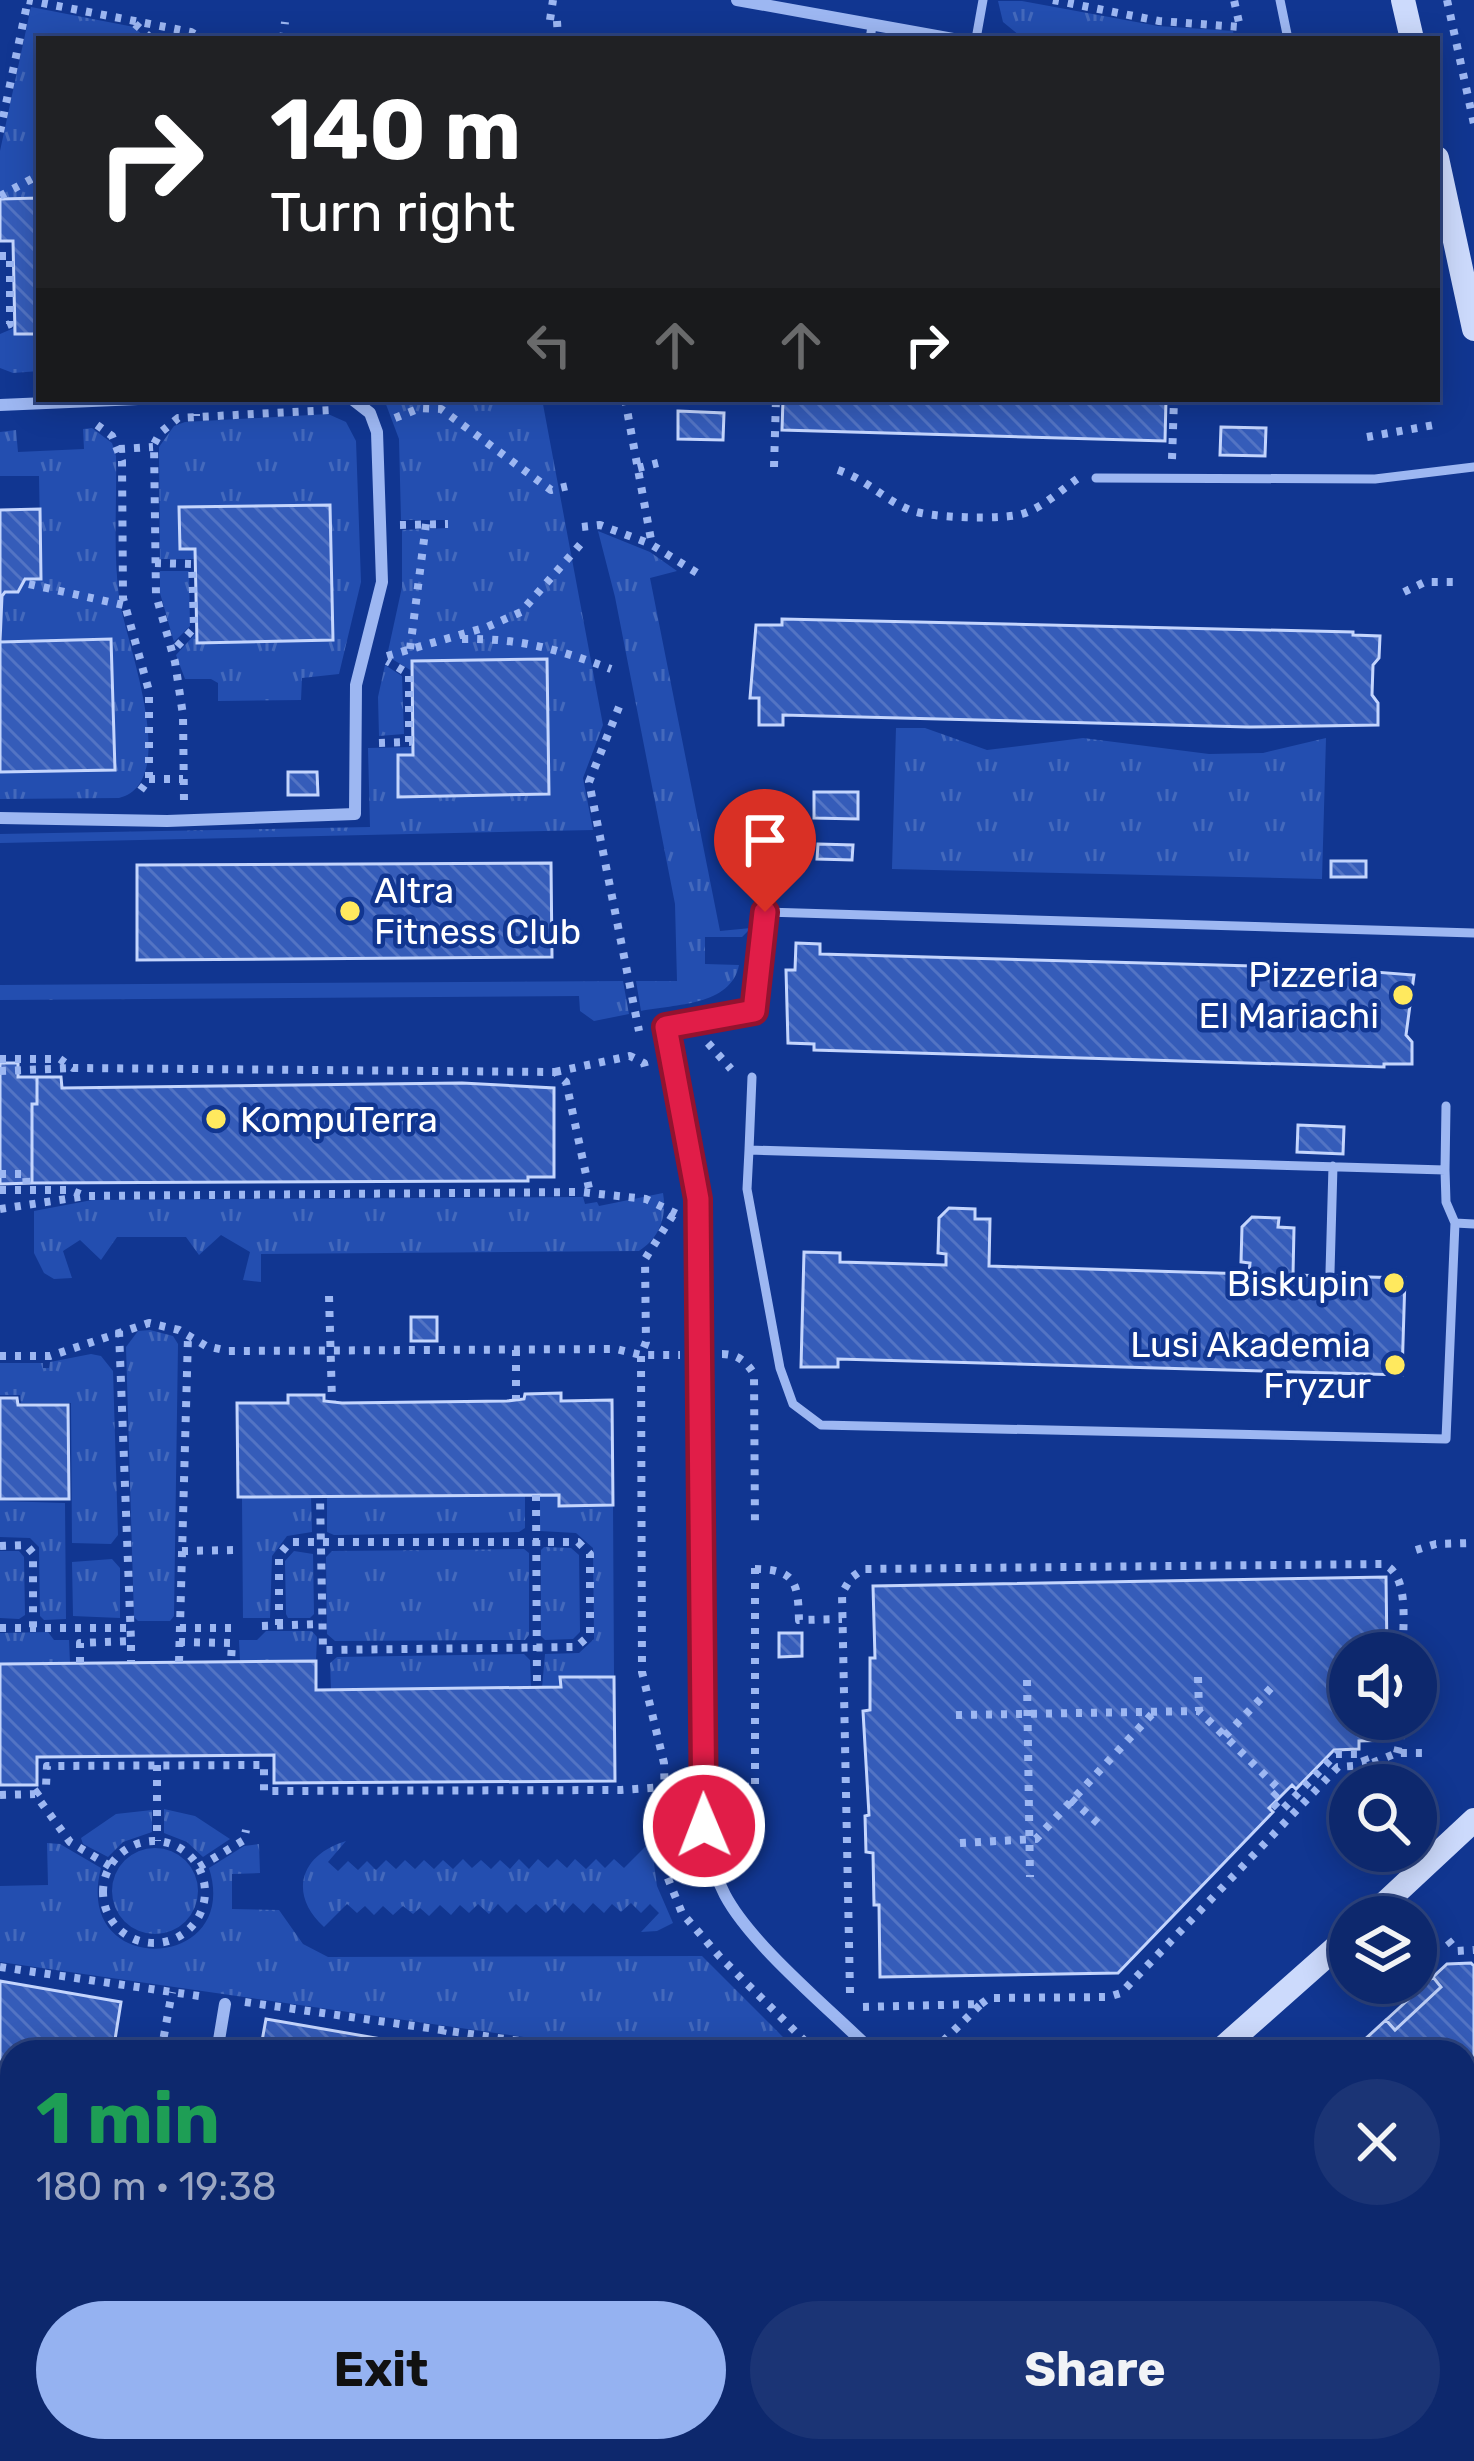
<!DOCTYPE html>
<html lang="en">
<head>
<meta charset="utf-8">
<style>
	body { margin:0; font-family:Rubik,sans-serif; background:#1b3475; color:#f1f3f6; height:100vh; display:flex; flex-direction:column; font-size:45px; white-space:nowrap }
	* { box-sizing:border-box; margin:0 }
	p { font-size:39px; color:#9aa6c2 }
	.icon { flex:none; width:66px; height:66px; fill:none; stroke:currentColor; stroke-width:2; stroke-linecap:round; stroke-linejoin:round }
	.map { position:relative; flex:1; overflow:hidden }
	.side { position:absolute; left:0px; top:2040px; width:1476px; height:423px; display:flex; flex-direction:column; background:#0d286d; border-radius:36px 36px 0 0; box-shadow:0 6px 30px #0003,0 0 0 3px #2d4480 }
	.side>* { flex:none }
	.guide { position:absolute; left:36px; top:36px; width:1404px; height:366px; border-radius:0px; box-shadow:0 6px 30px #0003,0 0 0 3px #2d4480; background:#202124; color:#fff; overflow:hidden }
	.controls { position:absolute; left:1329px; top:1632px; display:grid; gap:24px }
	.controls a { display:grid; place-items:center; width:108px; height:108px; border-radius:50%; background:#0d286d; box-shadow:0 6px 30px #0003,0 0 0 3px #2d4480; font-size:60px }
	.pin { position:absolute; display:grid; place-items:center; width:102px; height:102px; color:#fff; margin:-123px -51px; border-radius:50% 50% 50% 0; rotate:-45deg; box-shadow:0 0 12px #0007 }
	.pin .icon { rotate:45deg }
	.me { position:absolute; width:132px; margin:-66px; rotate:359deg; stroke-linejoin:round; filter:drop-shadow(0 0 9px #0008) }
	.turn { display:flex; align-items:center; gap:42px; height:252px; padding:0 36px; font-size:54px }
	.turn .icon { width:156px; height:156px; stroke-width:2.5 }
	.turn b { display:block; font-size:84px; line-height:102px }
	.lanes { display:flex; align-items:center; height:114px; padding:0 36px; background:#0003; justify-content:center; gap:60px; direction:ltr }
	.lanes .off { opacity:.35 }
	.round { display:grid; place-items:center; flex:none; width:126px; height:126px; border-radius:63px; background:#1b3475 }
	.overview { display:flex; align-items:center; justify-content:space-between; height:204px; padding:0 36px }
	h1 { font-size:72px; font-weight:700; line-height:90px; color:#1e9e55 }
	.button { display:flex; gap:24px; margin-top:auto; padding:24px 36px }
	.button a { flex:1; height:138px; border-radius:72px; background:#95b2f1; color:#111; font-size:48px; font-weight:700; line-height:138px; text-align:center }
	.button a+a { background:#1b3475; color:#f1f3f6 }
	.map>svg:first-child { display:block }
	.grass { fill:url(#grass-tufts) }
	.building { fill:url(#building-back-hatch); stroke:#c4d5fd; stroke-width:3 }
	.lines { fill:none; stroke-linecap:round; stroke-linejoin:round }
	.path { stroke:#9db7f2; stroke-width:8; stroke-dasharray:6 9; stroke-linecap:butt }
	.lane { stroke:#9db7f2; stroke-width:9 }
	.street { stroke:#9db7f2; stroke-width:12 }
	.secondary { stroke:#ccdafc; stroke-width:24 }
	.route-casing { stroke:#92132f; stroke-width:30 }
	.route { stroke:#e11d48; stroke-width:21 }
	.poi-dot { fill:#ffe95e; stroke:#113691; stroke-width:4.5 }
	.labels { text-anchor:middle; stroke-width:9; stroke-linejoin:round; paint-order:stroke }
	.poi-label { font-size:36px; fill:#fff; stroke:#113691; text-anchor:end }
</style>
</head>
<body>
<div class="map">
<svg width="1474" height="2461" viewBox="0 0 1474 2461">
	<defs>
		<pattern id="grass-tufts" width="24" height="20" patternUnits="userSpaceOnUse" patternTransform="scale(3)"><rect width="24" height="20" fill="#234eb0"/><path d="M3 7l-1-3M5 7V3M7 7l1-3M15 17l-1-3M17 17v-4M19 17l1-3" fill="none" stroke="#4469bc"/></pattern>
		<pattern id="building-back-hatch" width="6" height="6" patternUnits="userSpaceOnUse" patternTransform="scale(3)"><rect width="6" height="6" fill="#355cb9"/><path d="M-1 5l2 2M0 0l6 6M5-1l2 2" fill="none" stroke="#5374c4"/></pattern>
	</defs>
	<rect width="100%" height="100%" fill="#113691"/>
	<!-- grass -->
	<path class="grass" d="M998,1H1022L1158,26L1233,31L1234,36L1246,39L1019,35L1003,22Z
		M31,7L134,27L147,39H39V198L0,199V151Z
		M14,328L15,334H39V371L13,373L0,368V334Z
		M384,399H542L603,725L583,778L593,830L0,843V834L370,827L368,748L413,747V755L398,756L399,797L549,794L547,659L413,661L412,671L387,656L402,587V530L448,528L447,520H401L399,439Z
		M328,414L346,422L356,441L361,582L339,674L302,678L301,700L218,701V683L211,679H185L176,655L197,632L198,643L332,640L330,506L180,507V548L195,549L196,559H160L159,447L174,426L185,422Z
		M92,428L112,443L116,456C117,502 113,551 119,597C124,638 183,782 119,798L0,799V772L114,770L111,639L2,641V596L5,592H18L25,579L41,578L39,476H0V432L16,430L18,452L84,449L83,429Z
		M598,531L650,552L677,571L650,578L720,931L751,928L742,937H705V964L739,965C731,1006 675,1004 641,1011L636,981H677L675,904L615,597Z
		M160,571H189L190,626L174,642L160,593Z
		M385,665L402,676L404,734L379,736L378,697Z
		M896,728H925L987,750L1083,738L1209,754L1263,753L1326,738L1322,879L892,869Z
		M623,981L629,1014L594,1021L580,1011L579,996L0,1000V985Z
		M663,1193C667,1216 660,1238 639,1251L261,1254V1282L243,1280L250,1252L221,1235L199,1255L186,1237H117L101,1260L80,1240L63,1251L72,1278L54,1279L44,1273L34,1253V1211L92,1200L583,1197L585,1204L597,1202L599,1206Z
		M150,1330L173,1336L178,1344L174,1616L170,1621H138L134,1617L126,1347L138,1331Z
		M91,1354L101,1356L113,1371L118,1535L111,1544L72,1543L71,1403H21L20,1395H0V1363H43V1368H49L50,1362Z
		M525,1495V1528L519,1532L334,1535L327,1532V1496Z
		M540,1495H559L560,1506L613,1505L614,1677H561V1687L542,1688L545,1654L579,1653L594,1639L593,1548L576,1533L540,1531Z
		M242,1497H311L312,1532L287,1536L272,1556L270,1618H243Z
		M0,1501L65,1503L66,1619L44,1620L40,1616L39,1547L30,1538L0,1537Z
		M544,1547L571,1548L579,1555L580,1632L573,1639L545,1640L541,1636V1550Z
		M524,1549L529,1553V1635L525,1640L335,1641L327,1634L326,1557L332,1551Z
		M0,1551H19L24,1557L25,1615L19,1619L0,1618Z
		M294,1551L313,1554L314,1614L310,1618H288L286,1614L285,1561Z
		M112,1559L120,1568V1618L73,1616L72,1562Z
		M266,1631H312L317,1637L316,1661H240L239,1640H257Z
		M48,1632L54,1640H69L70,1663L0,1664V1633Z
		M524,1654L530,1660L531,1687L331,1689L330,1663L337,1657Z
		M164,1809L195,1816L230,1839L203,1857L187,1842L164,1833Z
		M152,1810V1832L123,1842L108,1857L83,1844L81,1838L116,1814Z
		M346,1841L328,1862L338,1871L348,1861L358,1870L367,1861L376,1870L386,1860L396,1869L405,1860L415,1869L424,1860L434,1869L443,1860L453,1869L463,1859L472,1868L481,1860L491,1869L500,1860L510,1869L519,1859L529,1869L538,1859L548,1868L557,1859L567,1868L575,1859L586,1869L596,1859L605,1868L614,1859L624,1868L651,1841L657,1886L673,1923L657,1931L641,1932L659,1913L650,1904L641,1913L631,1903L621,1912L612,1904L604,1913L593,1903L584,1913L573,1903L564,1913L555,1904L546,1913L536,1904L526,1913L516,1904L507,1913L498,1904L489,1914L478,1904L469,1913L460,1905L451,1915L440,1905L429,1916L420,1908L413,1914L403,1906L393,1915L383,1906L374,1915L365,1906L357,1913L347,1904L324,1927C288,1894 300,1855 346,1841Z
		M47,1843L60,1844L101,1868C72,1979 242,1972 209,1868L244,1846L259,1844L260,1873L232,1874V1909L279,1910L303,1944L328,1957L702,1956L791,2045V2052H628L0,1962V1886L48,1885Z
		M112 1891a43 43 0 1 1 86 0a43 43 0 1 1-86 0Z
		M0,2347L12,2349V2451H593L635,2461H0Z"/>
	<!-- building -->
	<path class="building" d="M39,198V334H15L13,241H0V199Z
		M783,399H1166L1165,441L782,430Z
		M678,411L724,413L723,440L678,439Z
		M1221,427L1266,428L1265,456L1220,455Z
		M330,505L333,640L197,643L195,549H180L179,507Z
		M40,509L41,579H25L18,592H5L2,596L0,642V510Z
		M782,619L1353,632V635L1380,636L1379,658L1373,665L1372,695L1378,703V725L1249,727L783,715V725H759V698H750L756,625H782Z
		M111,639L115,770L0,772V642Z
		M547,659L549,794L398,797V755H413L412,661Z
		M288,772H317L318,795H288Z
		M814,792H858V819L814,818Z
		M818,844L853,845L852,860L817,859Z
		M1331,861H1366V877H1331Z
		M551,863L552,957L137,960V865Z
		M796,943L820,944V954L1323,968L1414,975L1406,1035L1412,1042V1064H1384V1067L814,1050V1044L788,1043L786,970H795Z
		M0,1063H18V1077H37V1104H32V1183L0,1184Z
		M37,1077H61L62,1088L462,1083L554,1088V1177H528V1181L32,1183V1104H37Z
		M1298,1125L1344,1127L1343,1154L1297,1152Z
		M949,1208L975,1209V1219H990L989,1266L1249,1274L1250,1263L1241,1262L1242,1227L1252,1217L1279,1218L1278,1227L1294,1228L1293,1275L1405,1278L1402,1375L838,1359V1367H801L804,1252L840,1253V1262L946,1265V1254L938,1253L939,1218Z
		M411,1317H437V1341H411Z
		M561,1393V1401L612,1400L613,1505L559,1506V1495L238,1497L237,1403H288V1395H324V1401L342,1403L507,1401L524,1399L525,1394Z
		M0,1398H17L18,1405H68L69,1499H0Z
		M1386,1577L1387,1653H1350V1719H1388L1389,1740L1359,1741V1749L1334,1750L1296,1789L1292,1785L1269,1808L1273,1812L1118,1973L880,1977L879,1905H874L873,1853L866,1852L865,1816L869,1815L863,1711L870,1710V1658H875L873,1586Z
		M779,1633H802V1656L779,1657Z
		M316,1661V1690L561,1687L560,1677H614L615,1781L274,1783V1755L37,1757V1785H0V1664Z
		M1471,1963L1474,1966V2060L1464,2069V2052H1351L1386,2020L1395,2030L1441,1987L1433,1977L1447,1964Z
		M1433,1977L1441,1987L1395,2030L1386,2020Z
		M0,1981L121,2002L113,2052H12V2259L0,2257Z
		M266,2019L439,2049L455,2052H260Z
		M1464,2286H1474V2394H1464Z"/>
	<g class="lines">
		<!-- path -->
		<path class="path" d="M27,0L191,32L203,39
			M1053,0L1159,21L1240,27L1234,0
			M1447,0L1474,124
			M550,20L553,0
			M557,21L558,39
			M135,24L152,39
			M283,39L285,22
			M0,132L28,0
			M0,196L39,175
			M0,256H10V324L0,328
			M196,399V416
			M625,399L652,545L702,576
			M395,418L420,408L441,409L551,490L573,485
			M97,425L112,436L122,461L123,598L149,691V779L137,795
			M1367,437L1434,425
			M119,449L153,447
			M1172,459L1174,399
			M774,467L776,399
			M638,468L658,463
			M838,470C869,481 883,499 910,510C929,518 1002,520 1022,514C1042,508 1060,491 1077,479
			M400,525L448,524
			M582,527L600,525L651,544
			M155,563L192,564L194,628L172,652
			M29,584L123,605
			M1404,592L1425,582H1460
			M462,639C520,638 557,649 611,669
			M410,649L426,524
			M387,656L487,627L521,612L585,539
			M619,707L589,782L639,1031
			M379,743L409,742V674L387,661
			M149,779H183
			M184,800L183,715L175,662L156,595L154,444L160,433L178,418L331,410
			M708,1043L731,1069
			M0,1059H60L73,1068L555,1072L566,1082L590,1193
			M0,1071L73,1068
			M555,1072L630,1056L644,1063L646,1071
			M0,1174H26L27,1190
			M0,1190H70L85,1196
			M0,1209L86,1196L581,1192L646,1199L677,1214
			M673,1215L645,1259L646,1342L641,1355L642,1672L664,1763L667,1876L682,1913L720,1957L816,2052
			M329,1296L332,1401
			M119,1331L131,1641
			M516,1350V1399
			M722,1354C737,1354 746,1361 754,1374L755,1529
			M0,1356H50L149,1323L179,1330L206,1346L228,1351L616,1349L641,1355H680
			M536,1495L537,1687
			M0,1546L26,1545L33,1553V1628
			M1416,1550L1436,1544L1474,1543
			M182,1551L236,1550
			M755,1569C796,1569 798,1584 799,1620L842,1619
			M279,1625V1555L290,1542H578L590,1554V1635L576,1647L323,1650C322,1599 321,1548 320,1497
			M262,1626L322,1624
			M0,1628H130
			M180,1628H239
			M179,1642L232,1643L231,1661
			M179,1662L188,1336
			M80,1663V1643L131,1641V1662
			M1198,1677L1199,1711
			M1027,1680L1030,1877
			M956,1715L1199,1711L1280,1790L1270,1800L1281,1811L1336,1754H1363L1367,1765L1397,1753H1423
			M1225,1736L1271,1688
			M1397,1753L1405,1719
			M157,1765V1841
			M728,1786L755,1787V1563
			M35,1794L46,1786L47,1766L264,1765V1791L621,1790L681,1786
			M0,1795L35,1794L70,1842L110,1866
			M1071,1799L1101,1826
			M103 1892a51 51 0 1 1 102 0a51 51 0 1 1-102 0Z
			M960,1843L1036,1839L1153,1713
			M199,1867L244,1840L246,1830
			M1448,1940L1457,1951L1474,1950
			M0,1967L206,1997
			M850,1993L842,1593L851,1578L863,1569L1383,1564C1411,1575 1402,1627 1403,1653
			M245,2002L597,2052
			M981,2004L989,1998L1108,1997L1121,1993L1338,1767L1367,1765
			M863,2007L981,2004L932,2052
			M114,2047L138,2052
			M439,2049L443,2029
			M161,2052L172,1992
			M1464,2229L1474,2230
			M0,2360L12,2363
			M0,2420L12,2421
			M154,2451L178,2461
			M501,2451L556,2461
			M867,2461L874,2451"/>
		<!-- lane -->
		<path class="lane" d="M1280,0L1288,39
			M870,39L872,26
			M976,39L983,0
			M1096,478L1375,479L1474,467
			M666,1027L755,1011L765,912L1474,933
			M749,1150L1445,1170L1446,1202L1455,1223L1446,1439L821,1425L793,1404L780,1368L747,1189Z
			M749,1150L752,1077
			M1445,1170L1446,1106
			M1455,1223L1474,1224
			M1330,1272L1333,1166
			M1131,2451L1197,2455"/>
		<!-- street -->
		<path class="street" d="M737,0L953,39
			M0,405L138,399
			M0,818L167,821L355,814L356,685L382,582L377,432L370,413L352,399
			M666,1027L698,1199L704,1786C704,1823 707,1861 725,1895C752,1946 831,2010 873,2052
			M217,2052L225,2004
			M0,2301L12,2303
			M706,2451L709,2461"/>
		<!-- secondary -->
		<path class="secondary" d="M1403,0L1412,39
			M1437,158L1474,329
			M1370,1917L1474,1820
			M1218,2052L1350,1935
			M822,2461L829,2451"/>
	</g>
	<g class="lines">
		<!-- route casing -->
		<g class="route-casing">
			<path id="route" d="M704,1826L698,1199L666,1027L754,1011L765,912"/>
		</g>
		<!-- route -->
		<use href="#route" class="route"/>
	</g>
	<!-- markers -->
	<g class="poi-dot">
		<circle cx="350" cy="911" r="12"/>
		<circle cx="1403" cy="995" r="12"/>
		<circle cx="216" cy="1119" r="12"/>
		<circle cx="1394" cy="1283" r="12"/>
		<circle cx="1395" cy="1365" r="12"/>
	</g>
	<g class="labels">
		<!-- poi labels -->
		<g class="poi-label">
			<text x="374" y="903" text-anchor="start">Altra<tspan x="374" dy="41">Fitness Club</tspan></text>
			<text x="1379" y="987">Pizzeria<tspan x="1379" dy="41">El Mariachi</tspan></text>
			<text x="240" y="1132" text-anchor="start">KompuTerra</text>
			<text x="1370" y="1296">Biskupin</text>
			<text x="1371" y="1357">Lusi Akademia<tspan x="1371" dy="41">Fryzur</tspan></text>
		</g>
	</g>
</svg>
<div class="controls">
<a><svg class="icon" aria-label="sound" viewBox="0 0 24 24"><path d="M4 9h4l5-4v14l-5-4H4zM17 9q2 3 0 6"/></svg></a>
<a><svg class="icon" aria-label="search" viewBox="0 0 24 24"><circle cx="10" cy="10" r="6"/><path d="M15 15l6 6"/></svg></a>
<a><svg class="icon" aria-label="layers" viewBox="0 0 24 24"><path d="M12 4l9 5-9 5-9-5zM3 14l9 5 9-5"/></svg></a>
</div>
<div class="pin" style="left:765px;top:912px;background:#d93025"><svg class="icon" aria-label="arrive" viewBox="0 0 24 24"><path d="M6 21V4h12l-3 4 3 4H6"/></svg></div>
<svg class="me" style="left:704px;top:1826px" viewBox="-20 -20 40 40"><circle r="17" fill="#e11d48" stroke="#fff" stroke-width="3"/><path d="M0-11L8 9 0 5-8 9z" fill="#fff"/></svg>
<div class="guide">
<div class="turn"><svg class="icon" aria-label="right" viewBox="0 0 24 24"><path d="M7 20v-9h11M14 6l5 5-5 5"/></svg><div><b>140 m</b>Turn right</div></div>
<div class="lanes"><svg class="icon off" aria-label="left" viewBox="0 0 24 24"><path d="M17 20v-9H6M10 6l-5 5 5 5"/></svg><svg class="icon off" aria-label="ahead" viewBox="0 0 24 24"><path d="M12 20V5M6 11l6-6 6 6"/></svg><svg class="icon off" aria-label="ahead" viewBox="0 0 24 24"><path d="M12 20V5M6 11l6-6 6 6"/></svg><svg class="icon" aria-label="right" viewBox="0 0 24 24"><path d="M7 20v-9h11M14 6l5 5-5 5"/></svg></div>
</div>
<section class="side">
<div class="overview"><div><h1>1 min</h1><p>180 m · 19:38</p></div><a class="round"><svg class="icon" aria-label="close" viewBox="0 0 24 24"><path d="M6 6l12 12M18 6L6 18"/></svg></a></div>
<div class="button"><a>Exit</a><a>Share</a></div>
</section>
</div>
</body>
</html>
